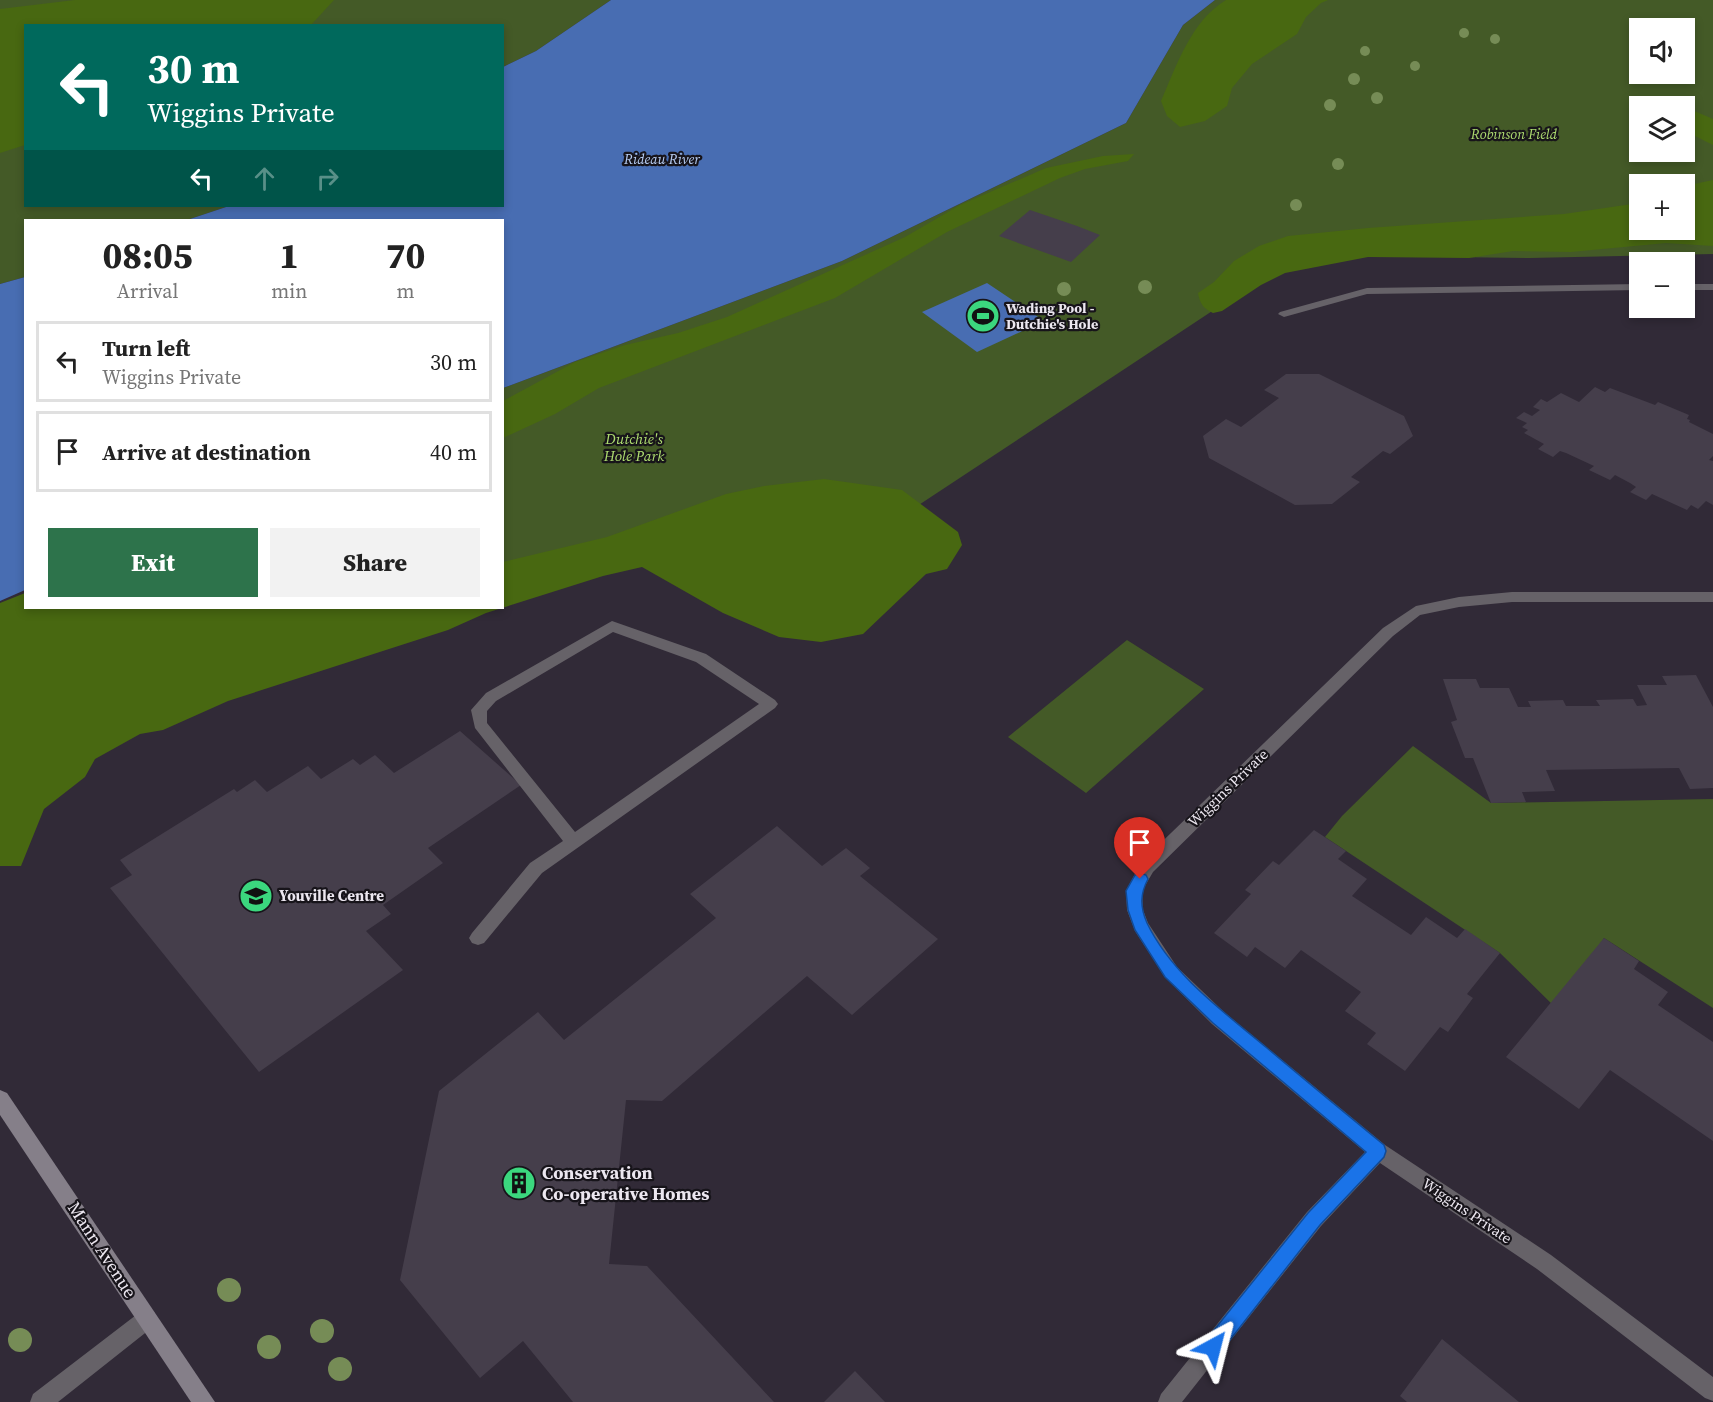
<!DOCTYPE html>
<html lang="en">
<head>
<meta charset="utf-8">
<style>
	body { margin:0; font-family:"Source Serif 4",serif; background:#f2f2f2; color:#222; height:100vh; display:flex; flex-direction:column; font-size:22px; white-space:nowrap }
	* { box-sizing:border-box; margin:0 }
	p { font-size:20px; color:#767676 }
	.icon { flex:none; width:33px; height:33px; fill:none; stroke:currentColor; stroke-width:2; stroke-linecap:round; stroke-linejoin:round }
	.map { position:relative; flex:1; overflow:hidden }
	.details { position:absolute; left:24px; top:219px; width:480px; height:390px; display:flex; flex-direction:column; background:#fff; border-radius:0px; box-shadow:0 3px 9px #0003 }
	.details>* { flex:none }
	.guide { position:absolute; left:24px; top:24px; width:480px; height:183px; border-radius:0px; box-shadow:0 3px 9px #0003; background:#00695c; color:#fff; overflow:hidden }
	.fabs { position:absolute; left:1629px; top:18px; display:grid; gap:12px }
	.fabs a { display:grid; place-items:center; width:66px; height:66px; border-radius:0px; background:#fff; box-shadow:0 3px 9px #0003; font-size:30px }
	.pin { position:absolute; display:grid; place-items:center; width:51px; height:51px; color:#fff; margin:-62px -26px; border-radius:50% 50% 50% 0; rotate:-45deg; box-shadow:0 0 6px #0007 }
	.pin .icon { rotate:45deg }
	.me { position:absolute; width:66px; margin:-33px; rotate:38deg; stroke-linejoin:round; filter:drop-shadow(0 0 4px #0008) }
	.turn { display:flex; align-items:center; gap:21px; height:126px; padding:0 24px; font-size:27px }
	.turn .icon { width:78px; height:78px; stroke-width:2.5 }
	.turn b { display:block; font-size:42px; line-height:51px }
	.lanes { display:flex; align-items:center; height:57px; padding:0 24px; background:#0003; justify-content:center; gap:30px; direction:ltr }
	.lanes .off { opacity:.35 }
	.eta { display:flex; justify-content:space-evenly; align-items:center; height:102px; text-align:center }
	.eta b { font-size:36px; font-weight:800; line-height:42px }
	.action { display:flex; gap:12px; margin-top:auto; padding:12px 24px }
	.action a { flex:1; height:69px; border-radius:0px; background:#2d734b; color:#fff; font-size:24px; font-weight:800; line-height:69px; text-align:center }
	.action a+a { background:#f2f2f2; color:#222 }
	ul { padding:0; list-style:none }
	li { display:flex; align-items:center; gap:18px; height:81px; margin:0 12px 9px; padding:0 12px; border:3px solid #e0e0e0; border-radius:0px }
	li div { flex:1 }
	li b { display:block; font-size:22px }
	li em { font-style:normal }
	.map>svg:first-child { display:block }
	.green { fill:#445a27; fill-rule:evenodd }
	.forest { fill:#486811 }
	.water { fill:#486db2 }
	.building { fill:#453e4b }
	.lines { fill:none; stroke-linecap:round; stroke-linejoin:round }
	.lane { fill:#666268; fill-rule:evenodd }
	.street { fill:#666268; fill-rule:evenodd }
	.secondary { fill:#857f89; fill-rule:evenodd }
	.tree { fill:#768c56 }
	.route { fill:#1a73e8; stroke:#114b97; stroke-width:1.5 }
	.labels { text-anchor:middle; stroke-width:4.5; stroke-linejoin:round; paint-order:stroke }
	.far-park-label { font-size:14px; font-style:italic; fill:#aedd70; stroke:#17141a }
	.far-water-label { font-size:14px; font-style:italic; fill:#b8cef4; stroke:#17141a }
	.far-poi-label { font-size:14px; font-weight:bold; fill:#ece7f0; stroke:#17141a; text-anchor:start }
	.park-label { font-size:15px; font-style:italic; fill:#aedd70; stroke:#17141a }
	.street-label { font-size:15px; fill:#ece7f0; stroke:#17141a }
	.poi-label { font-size:15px; font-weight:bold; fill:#ece7f0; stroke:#17141a; text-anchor:start }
	.near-poi-label { font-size:18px; font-weight:bold; fill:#ece7f0; stroke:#17141a; text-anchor:start }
	.near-street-label { font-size:18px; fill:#ece7f0; stroke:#17141a }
</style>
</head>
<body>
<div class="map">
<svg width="1713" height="1402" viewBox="0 0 1713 1402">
	<rect width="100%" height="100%" fill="#312a37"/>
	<!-- green -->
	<path class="green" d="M0,0H611L536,51L503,67L502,26H26V206H229L187,220H26L25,277L0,284Z
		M1215,0H1713V254L1530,258L1297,255L775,600L675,540L503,601V388L842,261L1126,123L1183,25ZM1640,28H1684V74H1640ZM1640,106H1684V152H1640ZM1640,184H1684V230H1640Z
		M1127,640L1204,689L1086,793L1008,737Z
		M1413,746L1491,803L1713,799V1008L1604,938L1558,1010L1500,953L1325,837L1342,816Z"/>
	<!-- forest -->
	<path class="forest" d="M75,0H334L311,25L26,26L25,145L0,153V9Z
		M1226,0H1328L1321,3L1306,17L1297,34L1252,64L1232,88L1227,106L1205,121L1180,127L1167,116L1161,101C1177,65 1191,21 1226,0Z
		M1685,107L1713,119V145L1685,131Z
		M1134,154L1128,161L1085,169L1060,178L947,232L835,298L599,388L555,414L503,438V401L575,362L625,345L678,333L727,317L905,237L960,205L1046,168L1103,156Z
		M1713,180V246L1666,243L1571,252L1513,251L1469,258L1368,257L1285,273L1261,285L1222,311L1213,313C1203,308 1200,304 1198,293L1214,282L1234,261L1259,246L1288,236L1368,228L1564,214L1639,203L1640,230H1684L1685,186Z
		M824,479L902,490L958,532L962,545L947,569L926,574L863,634L821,642L779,637L723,613L642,567L603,576L486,613L448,630L228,701L163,730L140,734L95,759L85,777L44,809L21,866H0V603L25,593L26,608H502L503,562L607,537L726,494L764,486Z"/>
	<!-- water -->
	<path class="water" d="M611,0H1215L1183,25L1126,123L842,261L503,388L502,220H187L229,206H502L503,67L536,51Z
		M25,277V590L0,601V284Z
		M987,283L1044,321L977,352L922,312Z"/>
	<!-- building -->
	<path class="building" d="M1030,210L1077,226L1100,235L1071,262L999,236Z
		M1286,374H1319L1404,416L1413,436L1390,454L1383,451L1351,477L1360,482L1332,504L1295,505L1209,458L1203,436L1226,419L1241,427L1279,398L1264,390Z
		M1595,387L1605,392L1610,388L1655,405L1658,402L1689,415L1687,419L1690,420L1689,422L1713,434V456L1709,460L1713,461V505L1706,501L1698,509L1691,505L1687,510L1652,494L1646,500L1630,492L1636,487L1630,483L1615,475L1610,480L1589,470L1594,466L1566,453L1560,451L1553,457L1538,449L1544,444L1524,433L1528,430L1522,427L1527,423L1516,418L1524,412L1532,416L1540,410L1533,407L1541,399L1547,402L1561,393L1579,402Z
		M1696,675L1713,707V788L1690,789L1679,768L1546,770L1555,791L1522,792L1526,802L1491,803L1473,758H1465L1451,722L1457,720L1443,679H1476L1480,688H1509L1518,707H1531L1528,701L1563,700L1566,706H1600L1596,700L1633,699L1637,706L1647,705L1637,685H1667L1662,676Z
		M460,731L521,785L428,848L443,863L383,905L391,914L366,931L403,970L259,1072L110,888L132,875L120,860L234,789L237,792L255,780L267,792L308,766L321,779L353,759L360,765L375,755L394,773Z
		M777,826L822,866L846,848L870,868L860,876L938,939L852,1015L807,976L662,1101L626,1100L609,1264L647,1266L774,1402H573L523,1341L480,1378L400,1280L439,1091L538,1012L564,1040L716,918L690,894Z
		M1314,830L1346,851L1338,859L1367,879L1352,896L1411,935L1426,917L1457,938L1465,929L1500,953L1467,994L1473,998L1448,1032L1440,1027L1405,1071L1367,1044L1376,1033L1345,1011L1361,992L1301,950L1285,968L1255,947L1247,957L1214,933L1251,894L1245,890L1273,861L1279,865Z
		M1604,938L1639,961L1634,969L1668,992L1658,1005L1713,1042V1141L1610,1070L1579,1109L1506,1057Z
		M1442,1339L1519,1402H1407L1400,1396Z
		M855,1371L885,1402H824Z"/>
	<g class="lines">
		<!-- lane -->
		<path class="lane" d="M1640,284V290L1367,294L1284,317L1278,314L1280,312L1367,288Z
			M1684,284H1713V290H1684Z
			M612,621L706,654L775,700L778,704L775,708L542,873L484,943L478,945L472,943L469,938L472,933L530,863L563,841L475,728L471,710L486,693ZM613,632L696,662L759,704L575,832L487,723V711L496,701Z"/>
		<!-- street -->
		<path class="street" d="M1512,592H1713V602H1512L1459,607L1420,615L1393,636L1153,872L1142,891L1143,910L1148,923L1177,967L1224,1012L1385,1145L1551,1255L1713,1377V1401L1705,1398L1537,1269L1380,1163L1321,1226L1182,1402H1158L1161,1394L1307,1212L1365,1152L1212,1024L1165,977L1135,931L1127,910L1126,891L1141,862L1383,628L1416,606L1459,597Z
			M147,1309L154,1312L157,1319L154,1326L58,1402H30L33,1394L140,1312Z"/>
		<!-- secondary -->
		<path class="secondary" d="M0,1090L7,1093L215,1402H191L0,1115Z"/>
	</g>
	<!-- trees -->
	<g class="tree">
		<circle cx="1464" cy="33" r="5"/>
		<circle cx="1495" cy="39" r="5"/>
		<circle cx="1365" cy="51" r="5"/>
		<circle cx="1415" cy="66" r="5"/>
		<circle cx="1354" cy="79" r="6"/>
		<circle cx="1377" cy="98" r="6"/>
		<circle cx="1330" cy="105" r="6"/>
		<circle cx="1338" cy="164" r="6"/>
		<circle cx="1296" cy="205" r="6"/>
		<circle cx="1145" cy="287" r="7"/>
		<circle cx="1064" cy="289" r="7"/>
		<circle cx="229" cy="1290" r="12"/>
		<circle cx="322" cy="1331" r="12"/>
		<circle cx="20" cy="1340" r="12"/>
		<circle cx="269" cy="1347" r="12"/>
		<circle cx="340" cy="1369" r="12"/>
	</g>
	<!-- route -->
	<path class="route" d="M1140,873L1146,875L1148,879C1140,894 1140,907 1147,923C1172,975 1224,1012 1267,1048C1306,1081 1345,1113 1384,1145L1386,1151L1384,1157L1320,1225L1219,1354L1213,1356L1206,1354L1203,1347L1206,1340L1308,1213L1366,1152L1213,1023L1165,977L1135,930L1128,910L1126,891L1135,875Z"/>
	<!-- icons -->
	<defs>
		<g id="stadium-disc" transform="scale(1.725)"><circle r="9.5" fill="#3bd77e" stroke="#17141a"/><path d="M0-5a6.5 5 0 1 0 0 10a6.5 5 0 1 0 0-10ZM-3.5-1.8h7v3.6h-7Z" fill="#111"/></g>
		<g id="school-disc" transform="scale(1.725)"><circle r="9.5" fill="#3bd77e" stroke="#17141a"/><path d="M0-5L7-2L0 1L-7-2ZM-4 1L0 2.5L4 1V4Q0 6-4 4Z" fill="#111"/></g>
		<g id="building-disc" transform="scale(1.725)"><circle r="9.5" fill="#3bd77e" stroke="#17141a"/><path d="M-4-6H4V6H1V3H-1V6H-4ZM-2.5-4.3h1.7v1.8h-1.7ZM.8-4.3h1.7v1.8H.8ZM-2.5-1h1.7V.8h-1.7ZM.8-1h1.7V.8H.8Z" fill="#111"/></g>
	</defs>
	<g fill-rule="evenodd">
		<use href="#stadium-disc" x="983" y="316"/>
		<use href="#school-disc" x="256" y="896"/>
		<use href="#building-disc" x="519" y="1183"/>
	</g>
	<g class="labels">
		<!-- far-park labels -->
		<g class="far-park-label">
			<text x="1514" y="139">Robinson Field</text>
		</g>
		<!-- far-water labels -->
		<g class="far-water-label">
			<text x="662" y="164">Rideau River</text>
		</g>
		<!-- far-poi labels -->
		<g class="far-poi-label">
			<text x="1006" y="313">Wading Pool -<tspan x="1006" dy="16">Dutchie's Hole</tspan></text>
		</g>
		<!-- park labels -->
		<g class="park-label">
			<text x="634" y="444">Dutchie's<tspan x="634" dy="17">Hole Park</tspan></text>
		</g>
		<!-- street labels -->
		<g class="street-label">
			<text transform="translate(1228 788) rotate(-44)" y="5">Wiggins Private</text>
			<text transform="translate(1467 1211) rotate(34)" y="5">Wiggins Private</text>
		</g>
		<!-- poi labels -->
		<g class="poi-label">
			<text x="279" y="901">Youville Centre</text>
		</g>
		<!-- near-poi labels -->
		<g class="near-poi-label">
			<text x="542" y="1179">Conservation<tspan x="542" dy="21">Co-operative Homes</tspan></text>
		</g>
		<!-- near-street labels -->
		<g class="near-street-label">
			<text transform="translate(102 1250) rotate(57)" y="6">Mann Avenue</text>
		</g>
	</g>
</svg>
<div class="fabs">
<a><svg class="icon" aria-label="sound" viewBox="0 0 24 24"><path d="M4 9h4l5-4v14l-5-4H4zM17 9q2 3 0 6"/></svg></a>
<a><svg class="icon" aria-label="layers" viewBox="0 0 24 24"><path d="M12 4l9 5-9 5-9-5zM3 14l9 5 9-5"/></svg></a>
<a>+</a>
<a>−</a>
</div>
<div class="pin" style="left:1140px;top:879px;background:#d93025"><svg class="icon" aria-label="arrive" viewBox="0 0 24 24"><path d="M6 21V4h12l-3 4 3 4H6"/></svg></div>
<svg class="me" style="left:1213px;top:1347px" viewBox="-20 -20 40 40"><path d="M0-17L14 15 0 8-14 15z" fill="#1a73e8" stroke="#fff" stroke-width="4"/></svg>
<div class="guide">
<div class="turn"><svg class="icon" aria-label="left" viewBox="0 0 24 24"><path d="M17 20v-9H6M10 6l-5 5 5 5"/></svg><div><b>30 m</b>Wiggins Private</div></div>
<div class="lanes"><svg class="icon" aria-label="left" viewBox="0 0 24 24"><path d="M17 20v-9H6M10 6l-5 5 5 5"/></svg><svg class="icon off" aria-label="ahead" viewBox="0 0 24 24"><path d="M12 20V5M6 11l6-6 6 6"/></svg><svg class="icon off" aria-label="right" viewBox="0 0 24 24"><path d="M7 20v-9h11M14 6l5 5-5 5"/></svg></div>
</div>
<section class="details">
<div class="eta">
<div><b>08:05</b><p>Arrival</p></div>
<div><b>1</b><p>min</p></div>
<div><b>70</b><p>m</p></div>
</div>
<ul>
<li><svg class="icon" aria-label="left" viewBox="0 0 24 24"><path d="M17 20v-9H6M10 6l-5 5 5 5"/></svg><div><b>Turn left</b><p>Wiggins Private</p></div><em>30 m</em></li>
<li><svg class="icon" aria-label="arrive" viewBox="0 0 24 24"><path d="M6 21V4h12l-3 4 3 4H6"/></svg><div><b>Arrive at destination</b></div><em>40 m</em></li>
</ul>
<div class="action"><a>Exit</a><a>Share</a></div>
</section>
</div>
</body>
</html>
